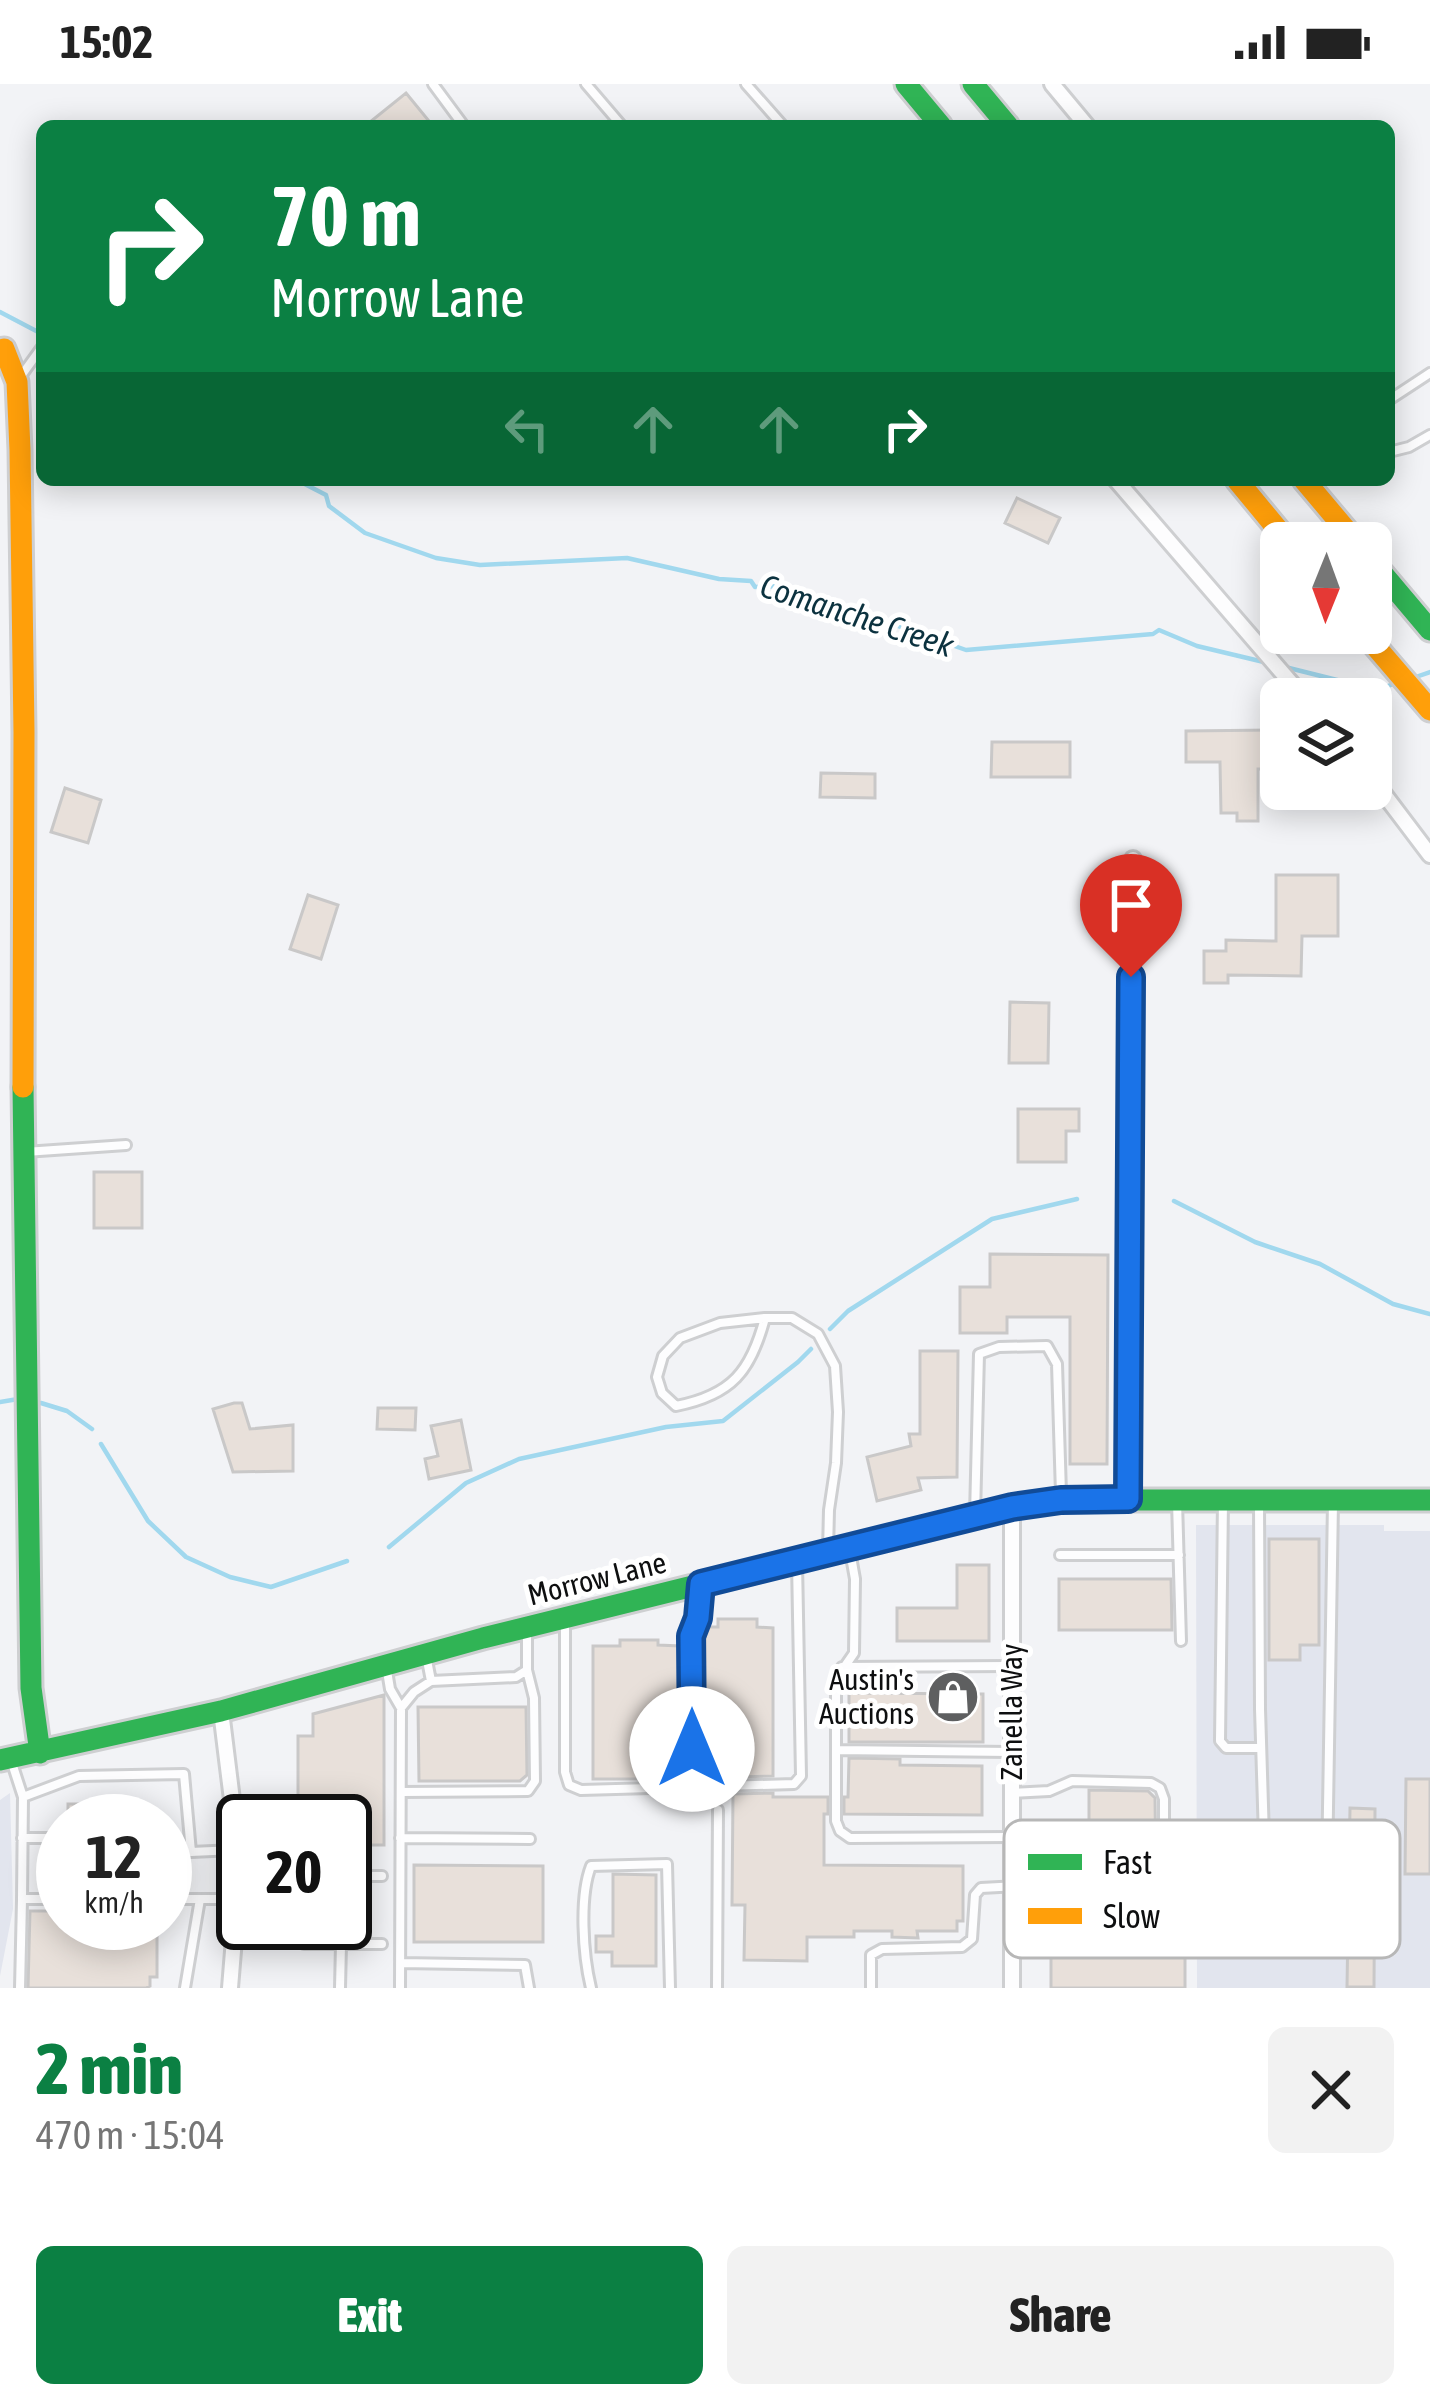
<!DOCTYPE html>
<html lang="en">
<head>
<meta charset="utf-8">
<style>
	body { margin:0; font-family:"Asap Condensed",sans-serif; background:#f2f2f2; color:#222; height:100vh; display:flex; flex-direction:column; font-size:45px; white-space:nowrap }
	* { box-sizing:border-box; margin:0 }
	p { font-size:39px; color:#767676 }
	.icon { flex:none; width:66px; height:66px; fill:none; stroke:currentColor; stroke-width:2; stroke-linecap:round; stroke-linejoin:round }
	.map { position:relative; height:1904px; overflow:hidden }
	.sheet { display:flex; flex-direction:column; background:#fff; flex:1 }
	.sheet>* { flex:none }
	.hud { position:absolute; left:36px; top:36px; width:1359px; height:366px; border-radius:18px; box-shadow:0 6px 30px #0003; background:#0b8043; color:#fff; overflow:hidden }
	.needle { width:78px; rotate:181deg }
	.tools { position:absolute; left:1260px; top:438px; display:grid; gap:24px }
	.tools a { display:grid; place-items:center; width:132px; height:132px; border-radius:18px; background:#fff; box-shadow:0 6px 30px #0003; font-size:60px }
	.speed { position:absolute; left:36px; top:1710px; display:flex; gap:24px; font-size:60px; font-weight:700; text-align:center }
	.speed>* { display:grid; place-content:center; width:156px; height:156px; border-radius:50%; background:#fff; box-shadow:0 6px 30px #0003; line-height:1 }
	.speed small { font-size:30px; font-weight:400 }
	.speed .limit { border:6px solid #111; border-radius:18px; background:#fff; color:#111 }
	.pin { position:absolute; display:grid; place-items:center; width:102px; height:102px; color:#fff; margin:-123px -51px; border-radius:50% 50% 50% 0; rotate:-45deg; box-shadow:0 0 12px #0007 }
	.pin .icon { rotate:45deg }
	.me { position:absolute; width:132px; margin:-66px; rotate:0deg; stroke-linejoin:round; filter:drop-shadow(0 0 9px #0008) }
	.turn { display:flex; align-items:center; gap:42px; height:252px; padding:0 36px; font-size:54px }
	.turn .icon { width:156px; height:156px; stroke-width:2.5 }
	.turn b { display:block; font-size:84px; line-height:102px }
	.lanes { display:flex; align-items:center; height:114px; padding:0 36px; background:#0003; justify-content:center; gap:60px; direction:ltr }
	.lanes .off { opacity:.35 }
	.round { display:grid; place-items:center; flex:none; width:126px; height:126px; border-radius:18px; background:#f2f2f2 }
	.head { display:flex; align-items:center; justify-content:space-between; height:204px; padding:0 36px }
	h1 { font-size:72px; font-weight:800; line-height:90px; color:#0b8043 }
	.cta { display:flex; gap:24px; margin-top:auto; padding:24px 36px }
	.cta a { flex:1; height:138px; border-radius:18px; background:#0b8043; color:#fff; font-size:48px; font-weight:800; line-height:138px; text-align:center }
	.cta a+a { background:#f2f2f2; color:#222 }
	.status { display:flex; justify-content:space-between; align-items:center; height:84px; padding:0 60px; background:#fff; direction:ltr }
	.status svg { height:33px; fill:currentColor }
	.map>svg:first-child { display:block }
	.built { fill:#e2e5ee }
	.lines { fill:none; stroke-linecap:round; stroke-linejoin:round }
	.stream { stroke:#a1d8ee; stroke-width:4.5 }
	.building { fill:#e8e0da; stroke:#c9c8c8; stroke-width:3 }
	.lane-casing { stroke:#cecfd1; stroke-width:14 }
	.street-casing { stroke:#cecfd1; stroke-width:20 }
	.fast-casing { stroke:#cecfd1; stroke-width:27 }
	.slow-casing { stroke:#cecfd1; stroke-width:27 }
	.lane { stroke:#fdfdfe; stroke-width:8 }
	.street { stroke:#fdfdfe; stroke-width:14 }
	.fast { stroke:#30b455; stroke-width:21 }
	.slow { stroke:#ff9f0a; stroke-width:21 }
	.route-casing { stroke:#114b97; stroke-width:30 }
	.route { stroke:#1a73e8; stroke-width:21 }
	.labels { text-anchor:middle; stroke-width:10; stroke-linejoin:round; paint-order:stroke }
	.street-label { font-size:30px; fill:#0e0f10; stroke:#fff }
	.poi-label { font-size:30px; fill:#0e0f10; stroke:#fff; text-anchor:end }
	.water-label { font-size:33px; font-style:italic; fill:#0c323f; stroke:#fff }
	.key { fill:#fff; stroke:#b7b7b7; stroke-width:3 }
	.key-label { font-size:33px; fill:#0e0f10 }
</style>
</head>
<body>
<div class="status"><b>15:02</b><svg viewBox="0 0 49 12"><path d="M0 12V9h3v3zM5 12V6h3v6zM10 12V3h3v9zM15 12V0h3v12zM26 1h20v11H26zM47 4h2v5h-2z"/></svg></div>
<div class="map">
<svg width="1430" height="1904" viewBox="0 0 1430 1904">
	<rect width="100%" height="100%" fill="#f2f3f6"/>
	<!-- built -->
	<path class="built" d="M1196,1441H1384V1447H1430V1904H1197Z
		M10,1709L13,1825L0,1892V1716Z"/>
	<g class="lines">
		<!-- stream -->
		<path class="stream" d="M0,228L42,250
			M297,396L326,411L329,422L365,449L436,474L480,481L627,474L719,495L751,497L755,503L784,502L966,566L1153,550L1159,546L1197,562L1268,579
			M1285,583L1377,606L1396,599
			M1413,594L1430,588
			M1174,1117L1255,1158L1320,1180L1393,1220L1430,1230
			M830,1245L848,1227L992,1135L1077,1115
			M0,1318L18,1315
			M41,1319L67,1327L92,1345
			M101,1360L148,1437L186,1473L230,1493L271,1503L347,1477
			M389,1463L466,1399L519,1375L666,1343L723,1337L798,1278L811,1265"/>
	</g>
	<!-- building -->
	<path class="building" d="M406,9L433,42H365Z
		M1017,414L1060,434L1048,459L1005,439Z
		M1281,646V685H1258V737H1237V729H1221L1220,678H1186V647Z
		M992,658H1070V693H991Z
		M821,689L875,690V714L820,713Z
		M65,704L101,716L88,759L51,748Z
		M1276,791H1338V852H1302L1301,892L1228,891V899H1204V867H1226V856L1276,857Z
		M308,811L338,821L321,875L290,865Z
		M1010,918L1049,919L1048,979H1009Z
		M1018,1025H1079V1047H1066V1078H1018Z
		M94,1088H142V1144H94Z
		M990,1170L1108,1171L1107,1380H1070V1233H1007V1249H960V1203H990Z
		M920,1267H958L957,1393L918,1394L921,1406L877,1417L867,1373L911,1362L909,1350H920Z
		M234,1319H242L250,1345L293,1341V1387L233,1388L213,1325Z
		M378,1324H416L415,1346L377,1345Z
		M461,1336L471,1386L429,1395L425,1375L438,1372L431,1342Z
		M1269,1455H1319V1561H1300V1576H1269Z
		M957,1481H989V1557H897V1524H957Z
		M1059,1495H1171L1172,1546H1059Z
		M718,1535H757V1543L773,1544V1692L705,1694V1543H718Z
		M620,1556H658V1561L680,1562V1695H593V1562H620Z
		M849,1609L983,1610V1658H849Z
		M384,1611V1761H345V1737L298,1735V1652H313V1630Z
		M418,1623H526L527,1691L520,1697H419Z
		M849,1674L900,1675V1681L982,1682V1731L844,1730V1713H848Z
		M1406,1695H1430V1790H1405Z
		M1089,1706L1148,1707L1155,1714L1156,1793L1149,1803H1089Z
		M773,1709V1713H828V1730H824V1781L963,1782V1837H957V1847H917L918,1854L892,1853V1847H854V1853H807V1877L744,1876L745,1821H732L733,1710Z
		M68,1720H143V1737H68Z
		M1350,1724L1375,1725L1374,1903H1347Z
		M414,1781L543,1782V1858H414Z
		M613,1790L656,1791V1882H612V1868H596V1852H613Z
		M1148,1821H1185V1904H1051V1853H1148Z
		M30,1827H63V1839H157V1893H150V1902L146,1904H28Z
		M276,1839H296L295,1858H276Z"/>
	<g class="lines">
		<!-- lane casing -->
		<g class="lane-casing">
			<path id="lane" d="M433,0L464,42
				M586,0L622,42
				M746,0L783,42
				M21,292L42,263
				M1389,316L1430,289
				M1389,368L1409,363L1430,351
				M25,1068L126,1061
				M765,1234C751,1287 732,1311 676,1322L662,1309L657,1293L663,1272L680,1254L720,1239L765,1234H792L818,1250L835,1282L838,1328L836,1379L829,1426L828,1467
				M1177,1417L1181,1557
				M1223,1417L1220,1657L1226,1664H1261
				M1259,1417L1260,1625L1265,1786L1270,1794C1290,1795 1312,1801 1327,1785L1333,1418
				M975,1431L979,1270L999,1263L1047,1262L1057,1280L1061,1410
				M850,1467L855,1495L854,1569L836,1595V1737L840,1747L850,1754L1010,1753
				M1060,1471H1179
				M565,1538V1688L569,1701L581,1706L794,1700L801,1692L797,1478
				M426,1571L431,1597L516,1593L527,1586V1545
				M842,1583L1010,1582
				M387,1587L390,1605L401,1624
				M836,1666L1010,1668
				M11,1676L23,1713L79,1692L184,1690L191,1768L235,1766
				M692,1703L691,1552L698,1534L701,1501
				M401,1708L528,1707L535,1697L534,1614L527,1586
				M23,1713L22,1815H63
				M22,1754H63
				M400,1754L530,1755
				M345,1792H382
				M165,1815H234
				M358,1819V1860H382
				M304,1860H341
				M400,1879L525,1881L529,1904
				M20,1904L22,1816
				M185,1904L200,1815
				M340,1904L341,1860H358
				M400,1904L401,1624L414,1608L431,1597
				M591,1904C583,1871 579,1813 591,1782L667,1780L670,1904
				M717,1904L718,1726
				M871,1904V1871L882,1865L962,1863L972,1855L975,1811L981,1804L1052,1800L1075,1811H1153L1164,1796V1715L1160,1704L1151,1699L1072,1697L1049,1707L1013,1709"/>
		</g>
		<!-- street casing -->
		<g class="street-casing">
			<path id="street" d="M1052,0L1087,42
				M1116,396L1305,615
				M1371,693L1430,771
				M1128,1415L1133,775
				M1012,1423V1904
				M221,1627L234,1732L236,1830L230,1904"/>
		</g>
		<!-- fast casing -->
		<g class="fast-casing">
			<path id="fast" d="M906,0L941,42
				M973,0L1008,42
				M1371,476L1430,546
				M23,1003L31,1604L40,1669
				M0,1676L221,1627L483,1554L1012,1423L1061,1416H1430"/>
		</g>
		<!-- slow casing -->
		<g class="slow-casing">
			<path id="slow" d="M4,265L17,298L20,366L24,648L23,1003
				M1237,396L1289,459
				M1304,396L1357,459
				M1364,549L1430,626"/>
		</g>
		<!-- lane -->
		<use href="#lane" class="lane"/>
		<!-- street -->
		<use href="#street" class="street"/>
		<!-- fast -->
		<use href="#fast" class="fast"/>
		<!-- slow -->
		<use href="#slow" class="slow"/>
	</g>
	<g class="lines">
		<!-- route casing -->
		<g class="route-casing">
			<path id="route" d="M692,1665L691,1552L698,1534L701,1500L1012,1423L1061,1416L1128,1415L1131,893"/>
		</g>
		<!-- route -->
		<use href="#route" class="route"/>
	</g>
	<!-- icons -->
	<defs>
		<g id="shop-disc" transform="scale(2.7)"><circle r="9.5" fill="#5e5f60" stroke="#fff"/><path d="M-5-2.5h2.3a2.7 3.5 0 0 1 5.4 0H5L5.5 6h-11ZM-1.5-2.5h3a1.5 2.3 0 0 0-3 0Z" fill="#fff"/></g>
	</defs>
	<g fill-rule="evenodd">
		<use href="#shop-disc" x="953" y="1613"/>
	</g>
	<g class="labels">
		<!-- street labels -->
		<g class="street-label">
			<text transform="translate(597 1495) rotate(-14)" y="10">Morrow Lane</text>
			<text transform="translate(1012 1628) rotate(-90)" y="10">Zanella Way</text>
		</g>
		<!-- poi labels -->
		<g class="poi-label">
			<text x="914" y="1606">Austin's<tspan x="914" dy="34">Auctions</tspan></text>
		</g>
		<!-- water labels -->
		<g class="water-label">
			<text transform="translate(857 531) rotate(18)" y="12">Comanche Creek</text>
		</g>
	</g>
	<!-- legend -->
	<rect x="1004" y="1736" width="396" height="138" rx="18" class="key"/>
	<rect x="1028" y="1770" width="54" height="16" fill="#30b455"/>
	<rect x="1028" y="1824" width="54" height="16" fill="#ff9f0a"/>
	<g class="key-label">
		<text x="1103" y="1790">Fast</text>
		<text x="1103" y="1844">Slow</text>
	</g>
</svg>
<div class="tools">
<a><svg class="needle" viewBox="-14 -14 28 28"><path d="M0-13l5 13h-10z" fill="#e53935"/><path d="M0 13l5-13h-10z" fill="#767676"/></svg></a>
<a><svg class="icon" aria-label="layers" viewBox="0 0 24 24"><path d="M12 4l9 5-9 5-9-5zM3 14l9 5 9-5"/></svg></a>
</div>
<div class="speed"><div>12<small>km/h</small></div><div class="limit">20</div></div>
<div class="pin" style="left:1131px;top:893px;background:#d93025"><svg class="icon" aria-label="arrive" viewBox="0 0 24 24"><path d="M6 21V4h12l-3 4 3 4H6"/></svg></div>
<svg class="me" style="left:692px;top:1665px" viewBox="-20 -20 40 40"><circle r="19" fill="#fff"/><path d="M0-13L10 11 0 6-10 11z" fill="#1a73e8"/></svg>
<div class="hud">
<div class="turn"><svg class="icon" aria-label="right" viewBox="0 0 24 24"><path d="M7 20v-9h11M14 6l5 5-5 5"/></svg><div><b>70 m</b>Morrow Lane</div></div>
<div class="lanes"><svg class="icon off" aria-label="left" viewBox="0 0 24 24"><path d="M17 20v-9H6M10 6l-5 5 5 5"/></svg><svg class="icon off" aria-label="ahead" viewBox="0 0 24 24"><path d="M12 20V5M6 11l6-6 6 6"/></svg><svg class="icon off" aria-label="ahead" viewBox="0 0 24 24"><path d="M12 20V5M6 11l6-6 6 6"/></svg><svg class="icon" aria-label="right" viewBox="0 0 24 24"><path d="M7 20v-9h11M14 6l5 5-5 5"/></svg></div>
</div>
</div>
<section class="sheet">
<div class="head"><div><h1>2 min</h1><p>470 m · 15:04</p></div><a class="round"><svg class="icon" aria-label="close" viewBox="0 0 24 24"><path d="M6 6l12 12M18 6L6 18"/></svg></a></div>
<div class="cta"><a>Exit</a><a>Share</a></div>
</section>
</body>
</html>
